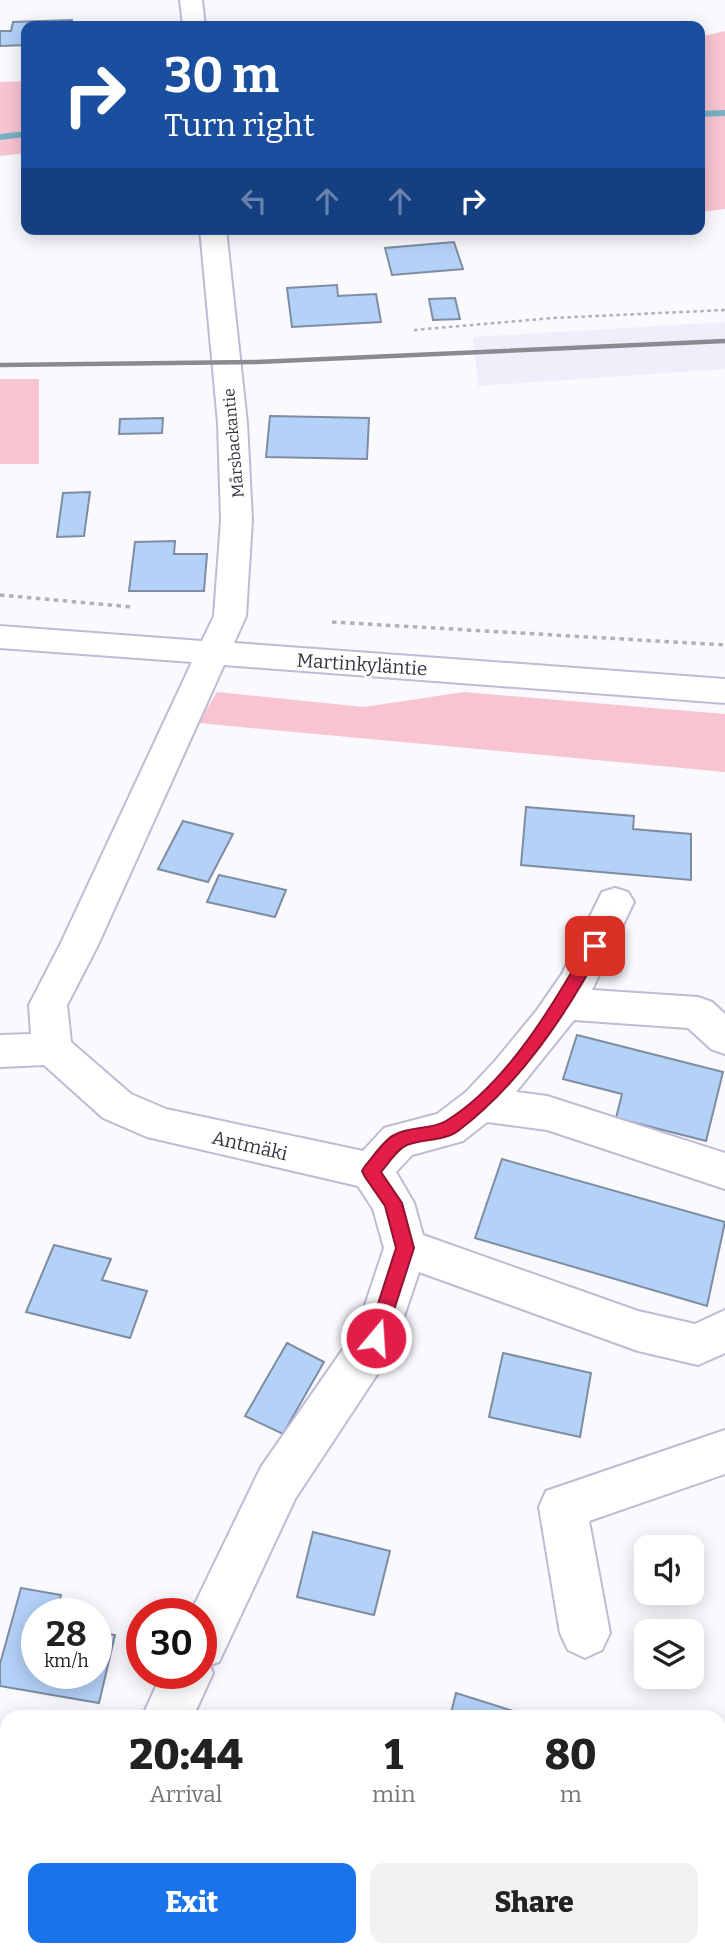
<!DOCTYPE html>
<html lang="en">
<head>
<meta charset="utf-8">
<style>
	body { margin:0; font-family:Bitter,serif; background:#f2f2f2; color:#222; height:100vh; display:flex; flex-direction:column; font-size:26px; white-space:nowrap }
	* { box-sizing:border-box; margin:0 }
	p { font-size:23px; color:#767676 }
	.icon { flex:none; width:38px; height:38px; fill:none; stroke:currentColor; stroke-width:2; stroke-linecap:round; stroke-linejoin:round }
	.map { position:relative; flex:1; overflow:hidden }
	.sheet { position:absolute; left:0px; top:1710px; width:726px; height:247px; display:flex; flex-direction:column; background:#fff; border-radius:21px 21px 0 0; box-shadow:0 4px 18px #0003 }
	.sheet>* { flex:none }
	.top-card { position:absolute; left:21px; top:21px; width:684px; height:214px; border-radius:14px; box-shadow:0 4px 18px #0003; background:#1a4fa0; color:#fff; overflow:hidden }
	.buttons { position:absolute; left:634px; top:1535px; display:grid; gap:14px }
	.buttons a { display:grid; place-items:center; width:70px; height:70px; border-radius:14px; background:#fff; box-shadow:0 4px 18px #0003; font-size:35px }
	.speed { position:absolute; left:21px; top:1598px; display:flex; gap:14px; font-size:35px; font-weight:700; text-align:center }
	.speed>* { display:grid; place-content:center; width:91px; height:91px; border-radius:50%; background:#fff; box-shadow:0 4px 18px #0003; line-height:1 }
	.speed small { font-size:18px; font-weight:400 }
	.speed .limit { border:10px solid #d22; background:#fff; color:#111 }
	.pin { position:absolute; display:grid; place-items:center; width:60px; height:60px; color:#fff; margin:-30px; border-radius:14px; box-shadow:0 4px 10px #0006 }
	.me { position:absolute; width:77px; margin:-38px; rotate:18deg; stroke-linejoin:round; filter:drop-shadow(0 0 5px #0008) }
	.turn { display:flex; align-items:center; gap:24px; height:147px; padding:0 28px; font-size:32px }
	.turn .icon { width:91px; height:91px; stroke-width:2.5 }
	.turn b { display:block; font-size:49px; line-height:60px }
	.lanes { display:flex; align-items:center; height:66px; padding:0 28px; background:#0003; justify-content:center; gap:35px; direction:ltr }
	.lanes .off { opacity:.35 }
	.eta { display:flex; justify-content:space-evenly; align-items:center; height:119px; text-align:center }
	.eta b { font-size:42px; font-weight:800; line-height:49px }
	.button { display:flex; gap:14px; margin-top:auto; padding:14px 28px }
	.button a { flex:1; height:80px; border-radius:14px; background:#1a73e8; color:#fff; font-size:28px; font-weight:800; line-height:80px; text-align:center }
	.button a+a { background:#f2f2f2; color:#222 }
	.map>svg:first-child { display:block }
	.built { fill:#efeefb }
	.green { fill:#f8c4d2 }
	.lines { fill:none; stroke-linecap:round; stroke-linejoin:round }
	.stream { fill:#79b0c3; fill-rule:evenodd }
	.building { fill:#b4d1f8; stroke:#7e8da1; stroke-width:2 }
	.minor-casing { stroke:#bebbd4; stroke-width:4 }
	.path-far1 { stroke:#b0b0b7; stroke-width:2.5; stroke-dasharray:3.5 3.5; stroke-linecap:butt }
	.path { stroke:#b0b0b7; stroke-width:3.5; stroke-dasharray:4.5 4.5; stroke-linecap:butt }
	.minor { fill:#fff; fill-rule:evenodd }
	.rail { stroke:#8a8a91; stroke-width:4.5 }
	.route { fill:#e11d48; stroke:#92132f; stroke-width:2 }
	.labels { text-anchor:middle; stroke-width:5; stroke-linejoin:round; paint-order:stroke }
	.far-street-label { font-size:16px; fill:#35343e; stroke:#fff }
	.street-label { font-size:19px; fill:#35343e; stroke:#fff }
</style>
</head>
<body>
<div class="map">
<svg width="725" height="1956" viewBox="0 0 725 1956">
	<rect width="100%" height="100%" fill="#f9f9fe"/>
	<!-- built -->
	<path class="built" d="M725,322V369L478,386L473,337Z"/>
	<!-- green -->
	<path class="green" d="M725,31V209L700,212V37Z
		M26,81V153L0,156V82Z
		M0,379H39V464H0Z
		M217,692L364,707L464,692L725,714V772L198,723Z"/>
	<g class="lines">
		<!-- stream -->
		<path class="stream" d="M725,110V116L700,117V111Z
			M26,131V137L0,140V134Z"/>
	</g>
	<!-- building -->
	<path class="building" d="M72,20V26H26V45L0,46V31H11L13,22Z
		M454,242L463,269L392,275L385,248Z
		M337,285L338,296L376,294L381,322L292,327L287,288Z
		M455,298L460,319L433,320L429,299Z
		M270,416L369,418L367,459L266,457Z
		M163,418L162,433L119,434L120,419Z
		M90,492L84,536L57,537L63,493Z
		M175,541L174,554H207L204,591H129L135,542Z
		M526,807L634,816L633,829L691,834V880L521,865Z
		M183,821L233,834L208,882L158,869Z
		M219,875L286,890L275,917L207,902Z
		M577,1035L723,1072L706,1141L616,1118L622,1094L563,1079Z
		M502,1159L725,1222L707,1306L475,1238Z
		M54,1245L111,1259L102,1280L147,1291L130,1338L26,1312Z
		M287,1343L324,1362L283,1434L245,1416Z
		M503,1353L591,1373L580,1437L489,1417Z
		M313,1532L390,1551L374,1615L297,1597Z
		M21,1588L61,1595L56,1614H37V1673H96V1632L115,1635L99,1703L0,1686V1664Z
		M456,1693L532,1717H450Z"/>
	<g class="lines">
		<!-- minor casing -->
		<g class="minor-casing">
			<path id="minor" d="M180,0H202L205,26H183Z
				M200,229H226L247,423L252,520L246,616L234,643L725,679V703L224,665L98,945L67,1005L71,1042L131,1094L166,1109L363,1151L384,1128L437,1114L466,1092L495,1061L537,1010L562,974L602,892L615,888L628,892L634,902L592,990L698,997L712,1002L725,1014V1054L711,1049L688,1028L574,1020L516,1092L547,1096L725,1153V1189L547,1130L487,1122L463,1141L412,1155L396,1172L414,1203L423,1235L638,1311L695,1324L725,1310V1353L698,1365L638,1351L419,1272L392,1352L295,1499L219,1662L210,1665L213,1673L193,1717H142L162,1673H201V1614H190L261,1467L357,1329L384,1248L373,1209L358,1186L147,1137L103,1118L44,1065L0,1067V1035L31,1034L29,1005L60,945L192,662L0,648V626L202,641L214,616L221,520L218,423Z
				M725,1430V1474L589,1521L610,1633L602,1650L585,1658L568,1650L560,1633L539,1507L546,1491Z
				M7,1932V1950H54L52,1956H0V1945Z"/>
		</g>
		<!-- path-far1 -->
		<path class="path-far1" d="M414,330L553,318L725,310"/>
		<!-- path -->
		<path class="path" d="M0,595L132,607
			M332,622L725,645"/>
		<!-- minor -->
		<use href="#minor" class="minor"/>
		<!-- rail -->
		<path class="rail" d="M0,365L257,362L725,341"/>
	</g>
	<!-- route -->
	<path class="route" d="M595,940L603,946C566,1015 521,1083 458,1131C444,1141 423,1139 407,1145C397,1149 388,1164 381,1172L402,1203L414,1248L383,1344L376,1347L370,1344L367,1338L396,1248L385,1206L365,1177L362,1171L365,1166C373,1157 383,1141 394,1135C409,1126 431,1130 446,1121C507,1084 555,1002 589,942Z"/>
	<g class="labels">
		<!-- far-street labels -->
		<g class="far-street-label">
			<text transform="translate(233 443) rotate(-95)" y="6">Mårsbackantie</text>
		</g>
		<!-- street labels -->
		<g class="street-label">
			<text transform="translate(362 664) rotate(4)" y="7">Martinkyläntie</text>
			<text transform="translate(250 1145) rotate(13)" y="7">Antmäki</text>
		</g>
	</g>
</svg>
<div class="buttons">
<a><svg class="icon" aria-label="sound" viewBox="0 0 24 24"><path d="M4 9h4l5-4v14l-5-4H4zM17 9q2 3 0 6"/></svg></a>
<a><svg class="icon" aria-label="layers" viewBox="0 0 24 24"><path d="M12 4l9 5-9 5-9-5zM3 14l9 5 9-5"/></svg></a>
</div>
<div class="speed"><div>28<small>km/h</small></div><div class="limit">30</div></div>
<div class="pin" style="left:595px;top:946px;background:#d93025"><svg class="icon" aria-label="arrive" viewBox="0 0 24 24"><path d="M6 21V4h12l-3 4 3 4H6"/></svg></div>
<svg class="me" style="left:376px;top:1338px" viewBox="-20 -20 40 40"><circle r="17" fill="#e11d48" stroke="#fff" stroke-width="3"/><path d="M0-11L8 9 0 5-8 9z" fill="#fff"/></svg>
<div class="top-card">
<div class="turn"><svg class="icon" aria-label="right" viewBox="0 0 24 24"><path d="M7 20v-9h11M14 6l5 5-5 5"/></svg><div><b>30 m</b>Turn right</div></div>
<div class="lanes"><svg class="icon off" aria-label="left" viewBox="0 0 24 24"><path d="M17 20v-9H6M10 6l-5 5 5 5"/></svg><svg class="icon off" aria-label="ahead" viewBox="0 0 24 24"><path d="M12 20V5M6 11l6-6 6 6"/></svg><svg class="icon off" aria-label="ahead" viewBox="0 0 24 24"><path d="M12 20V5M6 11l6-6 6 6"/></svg><svg class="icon" aria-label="right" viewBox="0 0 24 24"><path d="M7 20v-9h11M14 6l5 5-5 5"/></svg></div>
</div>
<section class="sheet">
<div class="eta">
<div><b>20:44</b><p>Arrival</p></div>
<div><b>1</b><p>min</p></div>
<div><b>80</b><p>m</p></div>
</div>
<div class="button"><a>Exit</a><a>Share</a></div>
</section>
</div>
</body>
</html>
